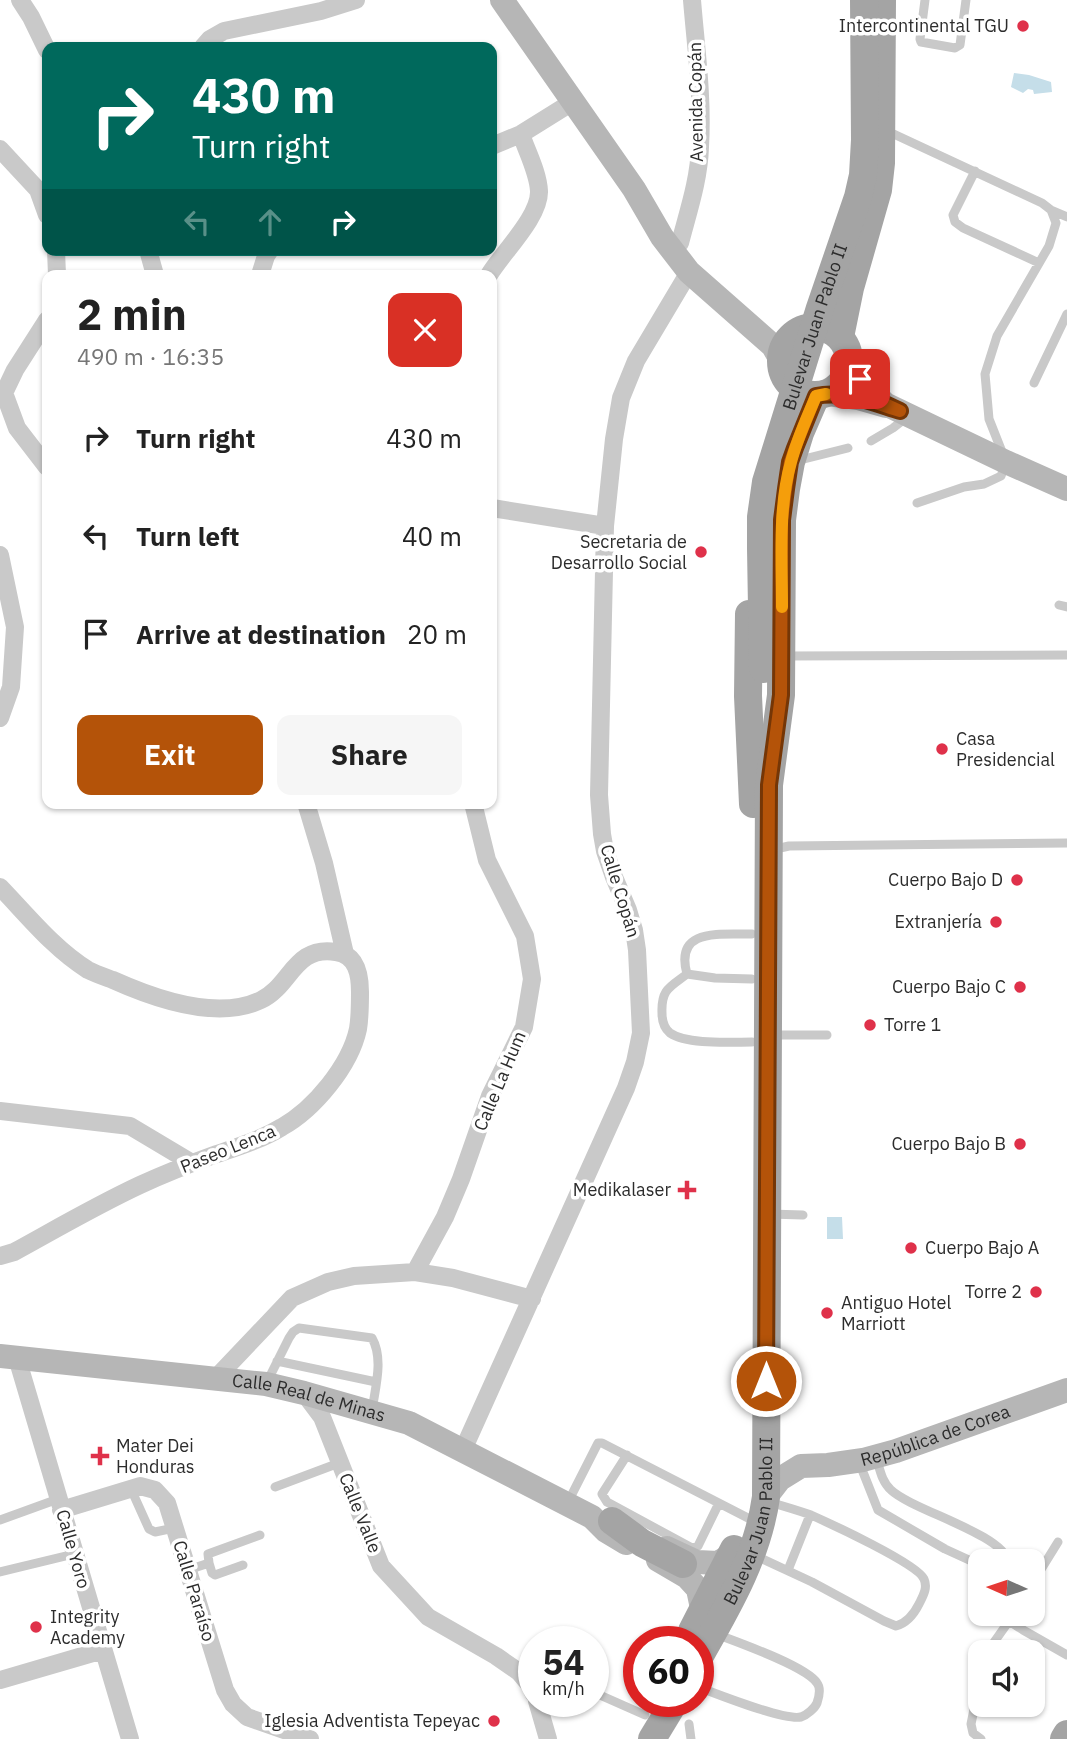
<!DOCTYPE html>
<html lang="en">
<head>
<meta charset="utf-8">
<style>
	body { margin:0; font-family:"IBM Plex Sans",sans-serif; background:#f6f6f6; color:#222; height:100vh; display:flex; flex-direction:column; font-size:26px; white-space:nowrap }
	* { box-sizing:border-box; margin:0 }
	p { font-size:23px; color:#767676 }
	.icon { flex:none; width:38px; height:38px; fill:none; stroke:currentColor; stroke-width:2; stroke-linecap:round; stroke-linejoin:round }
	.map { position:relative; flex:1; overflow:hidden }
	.sheet { position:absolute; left:42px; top:270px; width:455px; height:539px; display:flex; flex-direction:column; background:#fff; border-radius:14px; box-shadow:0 2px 5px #0004 }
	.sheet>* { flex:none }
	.banner { position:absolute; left:42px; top:42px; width:455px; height:214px; border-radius:14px; box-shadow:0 2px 5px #0004; background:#00695c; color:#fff; overflow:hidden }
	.needle { width:46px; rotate:273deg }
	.buttons { position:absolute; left:968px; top:1549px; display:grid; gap:14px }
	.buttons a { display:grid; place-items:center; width:77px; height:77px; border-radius:14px; background:#fff; box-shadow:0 2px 5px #0004; font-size:35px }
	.speed { position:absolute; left:518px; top:1626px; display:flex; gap:14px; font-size:35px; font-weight:700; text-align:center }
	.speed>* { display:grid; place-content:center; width:91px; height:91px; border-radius:50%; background:#fff; box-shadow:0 2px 5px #0004; line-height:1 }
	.speed small { font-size:18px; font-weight:400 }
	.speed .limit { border:10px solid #d22; background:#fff; color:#111 }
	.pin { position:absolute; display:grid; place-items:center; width:60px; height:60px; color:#fff; margin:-30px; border-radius:14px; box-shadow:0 4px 10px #0006 }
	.me { position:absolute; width:77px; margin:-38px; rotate:0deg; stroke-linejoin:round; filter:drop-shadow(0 0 5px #0008) }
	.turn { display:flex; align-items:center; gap:24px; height:147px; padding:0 35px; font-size:32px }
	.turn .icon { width:91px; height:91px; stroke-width:2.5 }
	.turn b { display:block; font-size:49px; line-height:60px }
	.lanes { display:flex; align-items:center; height:66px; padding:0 35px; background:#0003; justify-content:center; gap:35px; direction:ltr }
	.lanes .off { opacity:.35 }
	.round { display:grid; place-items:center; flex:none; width:74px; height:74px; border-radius:14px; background:#f6f6f6 }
	.headline { display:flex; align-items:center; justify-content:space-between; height:119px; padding:0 35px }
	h1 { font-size:42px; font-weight:800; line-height:52px }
	.primary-button { display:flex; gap:14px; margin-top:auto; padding:14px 35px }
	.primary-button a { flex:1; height:80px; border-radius:14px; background:#b45309; color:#fff; font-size:28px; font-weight:800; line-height:80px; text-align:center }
	.primary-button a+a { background:#f6f6f6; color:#222 }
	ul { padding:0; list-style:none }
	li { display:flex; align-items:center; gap:21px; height:98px; padding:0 35px }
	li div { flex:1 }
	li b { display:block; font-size:26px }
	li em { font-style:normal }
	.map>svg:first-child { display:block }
	.water { fill:#c5dee9 }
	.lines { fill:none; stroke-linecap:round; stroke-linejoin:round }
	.lane { stroke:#c9c9c9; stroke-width:9 }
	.street { stroke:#c9c9c9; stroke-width:18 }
	.secondary { stroke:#b6b6b6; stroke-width:24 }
	.primary { stroke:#a4a4a4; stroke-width:28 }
	.primary-bridge { stroke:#a4a4a4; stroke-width:28 }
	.route-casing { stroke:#753606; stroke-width:18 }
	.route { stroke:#b45309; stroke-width:12 }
	.slow { stroke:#f59e0b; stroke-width:12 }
	.poi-dot { fill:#df314a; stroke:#fff; stroke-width:2.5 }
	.labels { text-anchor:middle; stroke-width:7; stroke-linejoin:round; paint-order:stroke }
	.poi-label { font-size:18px; fill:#2c2c2c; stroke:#fff; text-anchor:end }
	.street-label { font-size:18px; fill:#2c2c2c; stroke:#fff }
</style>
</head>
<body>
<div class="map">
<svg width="1067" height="1739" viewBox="0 0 1067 1739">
	<rect width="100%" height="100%" fill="#fff"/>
	<!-- water -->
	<path class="water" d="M1014,73L1029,75L1051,82L1052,92L1034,94L1033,90L1028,89L1023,93L1011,87Z
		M827,1217H842L843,1239H827Z"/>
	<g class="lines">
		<!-- lane -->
		<path class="lane" d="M925,0L920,39L921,42L955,48L960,45L966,0
			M885,130L1042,203L1051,210L1056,223L1049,246L997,336L985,374L989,419L1006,462L1001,476L984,484L964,487L917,503
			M975,171L953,215L955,222L963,228L1039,263
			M1051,210L1067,217
			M1034,383L1067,314
			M871,441L893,428L907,417
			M796,461L848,448
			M1059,605L1067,607
			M785,656L1067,655
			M771,850L789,846L1067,843
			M687,974C670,987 661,989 662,1013C662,1020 664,1028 670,1033C687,1045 731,1042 752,1042
			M752,979L715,978L687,974C674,927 721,935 752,934
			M770,1035H827
			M769,1214L803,1215
			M277,1361L376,1382
			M267,1382L289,1338L293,1332L299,1328L372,1338C384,1359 375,1388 372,1411
			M627,1455L602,1494L607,1502L692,1548L698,1546L719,1503
			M877,1460C880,1470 882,1482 891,1490C912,1510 1002,1534 1008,1561
			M859,1462L878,1510L945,1549L980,1565
			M275,1487L339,1463
			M131,1489L149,1529L155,1532L174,1528
			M567,1504L598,1443H602L748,1518
			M0,1520L58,1499
			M756,1556L812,1582L884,1621L896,1626C907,1623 914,1614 919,1604C923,1596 928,1588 924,1579C918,1564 829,1523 811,1515C797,1510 783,1506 769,1502
			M209,1563L212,1573L215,1575L243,1565
			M188,1570L209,1563L208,1554L260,1535
			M788,1570L810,1515
			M0,1572L74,1554
			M1032,1584L1058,1542
			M1009,1621L1023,1630L1067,1655
			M989,1652L992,1645L1014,1614
			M980,1680L971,1724L973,1733L981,1739
			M698,1687C717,1694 784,1721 801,1717C807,1715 815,1708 817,1703C819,1697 821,1688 817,1683C806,1666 737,1642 716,1634
			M593,1692L645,1715
			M689,1724L691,1739"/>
		<!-- street -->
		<path class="street" d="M20,0L31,17L47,50
			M203,47L210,39L224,31L321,11L356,0
			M492,146L521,134L574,101
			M0,149L38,190L47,215
			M680,243C688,212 699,180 700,147C703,98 696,49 692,0
			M56,250L57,275
			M148,250L155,275
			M260,275L266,256L270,250
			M489,275C502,253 540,217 539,191C538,172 527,152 521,134
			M47,320L15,370L4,393L17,428L47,467
			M492,508L605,526
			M0,555L15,627L11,687L0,718
			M306,803L324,863L345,954
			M0,887C27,915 54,949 88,970C96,974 105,977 113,980C153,998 217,1021 261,1000C291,986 294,945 336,952C357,955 360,975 360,992C360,1005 360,1017 358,1029C350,1066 314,1109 282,1127C261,1140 237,1147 214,1155C189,1164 164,1174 140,1185C97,1205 56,1229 14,1252L0,1256
			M0,1111L130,1126L192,1163
			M415,1272L445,1217L461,1179L490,1096L524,1027L532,979L525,936L487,860L473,803
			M17,1358L130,1739
			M216,1378L292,1298L328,1282L354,1276L415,1272L453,1278L532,1299
			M304,1393L322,1417L381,1566L428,1617L496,1656L519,1672L529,1684L534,1694
			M463,1450L626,1088L635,1062L641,1033L637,950L634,930L628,910L614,877L605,851L602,834L599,795L605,526L614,439L621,398L636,361L689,272
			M61,1510L140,1486L155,1490L167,1503L225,1690L233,1704L247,1717L310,1739
			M0,1680L103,1650
			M537,1701L548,1739"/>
		<!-- secondary -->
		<g class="secondary">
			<path d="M502,0L634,189L662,237L689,272L773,346L781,360"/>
			<path d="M850,357L860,379L885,404L1006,462L1067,489"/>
			<path d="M828,394L858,398L886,406"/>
			<path id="s1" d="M0,1356L266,1384L304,1393L409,1423L592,1517L606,1531L626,1543"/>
			<path id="s2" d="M766,1497L780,1479L801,1466L828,1465L863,1460L896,1451L1067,1390"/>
			<path d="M667,1548L697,1562L718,1563L732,1554"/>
			<path d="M658,1560L687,1577L698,1589L703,1613"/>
		</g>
		<!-- primary -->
		<g class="primary">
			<circle cx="815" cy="361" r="34"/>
			<path d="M840,337L850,288L878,190L881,163L882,0"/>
			<path d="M749,614L748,696L753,804"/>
			<path d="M612,1521L642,1543L683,1564"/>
			<path d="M692,1631L734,1549"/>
			<path id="s3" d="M698,1659C727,1608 758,1556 766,1497L769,785L781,695L782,520L786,489L791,462L800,433L816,396"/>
			<path d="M652,1739L675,1701"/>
			<path d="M1064,1739L1067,1734"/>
		</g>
		<!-- primary-bridge -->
		<path class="primary-bridge" id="s4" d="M763,669L761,548V517L766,482L820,308L858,197L863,175L865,140L864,0"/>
	</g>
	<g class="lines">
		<!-- route casing -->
		<g class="route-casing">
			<path id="route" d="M766,1381L769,785L781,695L782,520L786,489L790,462L795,448L816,396C844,390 874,403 900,411L885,404L860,379"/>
		</g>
		<!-- route -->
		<use href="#route" class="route"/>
		<!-- slow -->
		<path class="slow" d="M782,607C782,559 778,508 791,462C797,439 807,418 816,396L826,394"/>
	</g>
	<!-- markers -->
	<g class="poi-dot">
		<circle cx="1023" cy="26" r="7"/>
		<circle cx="701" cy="552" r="7"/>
		<circle cx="942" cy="749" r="7"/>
		<circle cx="1017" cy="880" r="7"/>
		<circle cx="996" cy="922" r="7"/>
		<circle cx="1020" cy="987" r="7"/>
		<circle cx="870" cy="1025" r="7"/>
		<circle cx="1020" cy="1144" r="7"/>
		<path d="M683.5 1179.5h7v7h7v7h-7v7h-7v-7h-7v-7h7z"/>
		<circle cx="911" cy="1248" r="7"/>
		<circle cx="1036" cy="1292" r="7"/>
		<circle cx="827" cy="1313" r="7"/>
		<path d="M96.5 1445.5h7v7h7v7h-7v7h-7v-7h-7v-7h7z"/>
		<circle cx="36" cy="1627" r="7"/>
		<circle cx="494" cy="1721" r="7"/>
	</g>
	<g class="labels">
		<!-- poi labels -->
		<g class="poi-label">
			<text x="1009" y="32">Intercontinental TGU</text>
			<text x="687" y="548">Secretaria de<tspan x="687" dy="21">Desarrollo Social</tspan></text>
			<text x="956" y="745" text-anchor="start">Casa<tspan x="956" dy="21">Presidencial</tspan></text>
			<text x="1003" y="886">Cuerpo Bajo D</text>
			<text x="982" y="928">Extranjería</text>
			<text x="1006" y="993">Cuerpo Bajo C</text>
			<text x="884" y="1031" text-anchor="start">Torre 1</text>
			<text x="1006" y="1150">Cuerpo Bajo B</text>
			<text x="671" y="1196">Medikalaser</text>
			<text x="925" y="1254" text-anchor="start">Cuerpo Bajo A</text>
			<text x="1022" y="1298">Torre 2</text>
			<text x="841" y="1309" text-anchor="start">Antiguo Hotel<tspan x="841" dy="21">Marriott</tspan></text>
			<text x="116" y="1452" text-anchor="start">Mater Dei<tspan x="116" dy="21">Honduras</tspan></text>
			<text x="50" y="1623" text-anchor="start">Integrity<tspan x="50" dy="21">Academy</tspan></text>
			<text x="480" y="1727">Iglesia Adventista Tepeyac</text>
		</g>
		<!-- street labels -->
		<g class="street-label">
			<text transform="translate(696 102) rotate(-91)" y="6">Avenida Copán</text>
			<text dy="6" stroke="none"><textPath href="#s4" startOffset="350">Bulevar Juan Pablo II</textPath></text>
			<text transform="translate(620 891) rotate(73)" y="6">Calle Copán</text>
			<text transform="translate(500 1081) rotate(-67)" y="6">Calle La Hum</text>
			<text transform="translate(228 1149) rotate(-22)" y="6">Paseo Lenca</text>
			<text dy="6" stroke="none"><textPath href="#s1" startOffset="312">Calle Real de Minas</textPath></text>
			<text dy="6" stroke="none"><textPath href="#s2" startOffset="186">República de Corea</textPath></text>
			<text transform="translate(360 1513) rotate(68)" y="6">Calle Valle</text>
			<text dy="6" stroke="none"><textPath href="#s3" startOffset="150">Bulevar Juan Pablo II</textPath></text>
			<text transform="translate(73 1549) rotate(74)" y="6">Calle Yoro</text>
			<text transform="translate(194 1591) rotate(73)" y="6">Calle Paraíso</text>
		</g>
	</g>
</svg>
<div class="buttons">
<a><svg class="needle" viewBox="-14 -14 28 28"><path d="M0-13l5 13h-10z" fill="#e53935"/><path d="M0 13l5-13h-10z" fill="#767676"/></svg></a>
<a><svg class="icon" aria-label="sound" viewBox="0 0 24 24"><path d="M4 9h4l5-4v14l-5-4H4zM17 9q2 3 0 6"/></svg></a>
</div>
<div class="speed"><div>54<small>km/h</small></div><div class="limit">60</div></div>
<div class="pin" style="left:860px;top:379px;background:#d93025"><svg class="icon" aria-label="arrive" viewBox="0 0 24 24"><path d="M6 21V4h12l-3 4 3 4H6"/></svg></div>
<svg class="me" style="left:766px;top:1381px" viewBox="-20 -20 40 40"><circle r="17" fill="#b45309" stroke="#fff" stroke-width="3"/><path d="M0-11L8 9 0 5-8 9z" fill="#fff"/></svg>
<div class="banner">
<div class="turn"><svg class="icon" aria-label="right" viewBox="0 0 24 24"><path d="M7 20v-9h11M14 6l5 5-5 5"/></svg><div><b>430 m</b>Turn right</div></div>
<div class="lanes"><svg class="icon off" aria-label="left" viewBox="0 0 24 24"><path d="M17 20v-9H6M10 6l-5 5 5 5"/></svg><svg class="icon off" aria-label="ahead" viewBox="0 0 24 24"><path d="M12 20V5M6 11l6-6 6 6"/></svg><svg class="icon" aria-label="right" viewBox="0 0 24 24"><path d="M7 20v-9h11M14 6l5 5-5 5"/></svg></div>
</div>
<section class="sheet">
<div class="headline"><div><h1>2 min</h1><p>490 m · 16:35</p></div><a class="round" style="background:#d93025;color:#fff"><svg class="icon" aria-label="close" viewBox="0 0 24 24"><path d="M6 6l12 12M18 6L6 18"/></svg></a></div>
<ul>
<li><svg class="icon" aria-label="right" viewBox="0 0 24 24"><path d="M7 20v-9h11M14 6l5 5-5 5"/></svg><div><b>Turn right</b></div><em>430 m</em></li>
<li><svg class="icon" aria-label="left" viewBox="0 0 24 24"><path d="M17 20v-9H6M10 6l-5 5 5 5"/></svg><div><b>Turn left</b></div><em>40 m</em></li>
<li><svg class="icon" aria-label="arrive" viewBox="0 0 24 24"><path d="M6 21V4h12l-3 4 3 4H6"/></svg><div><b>Arrive at destination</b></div><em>20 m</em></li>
</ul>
<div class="primary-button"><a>Exit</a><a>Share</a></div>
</section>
</div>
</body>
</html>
